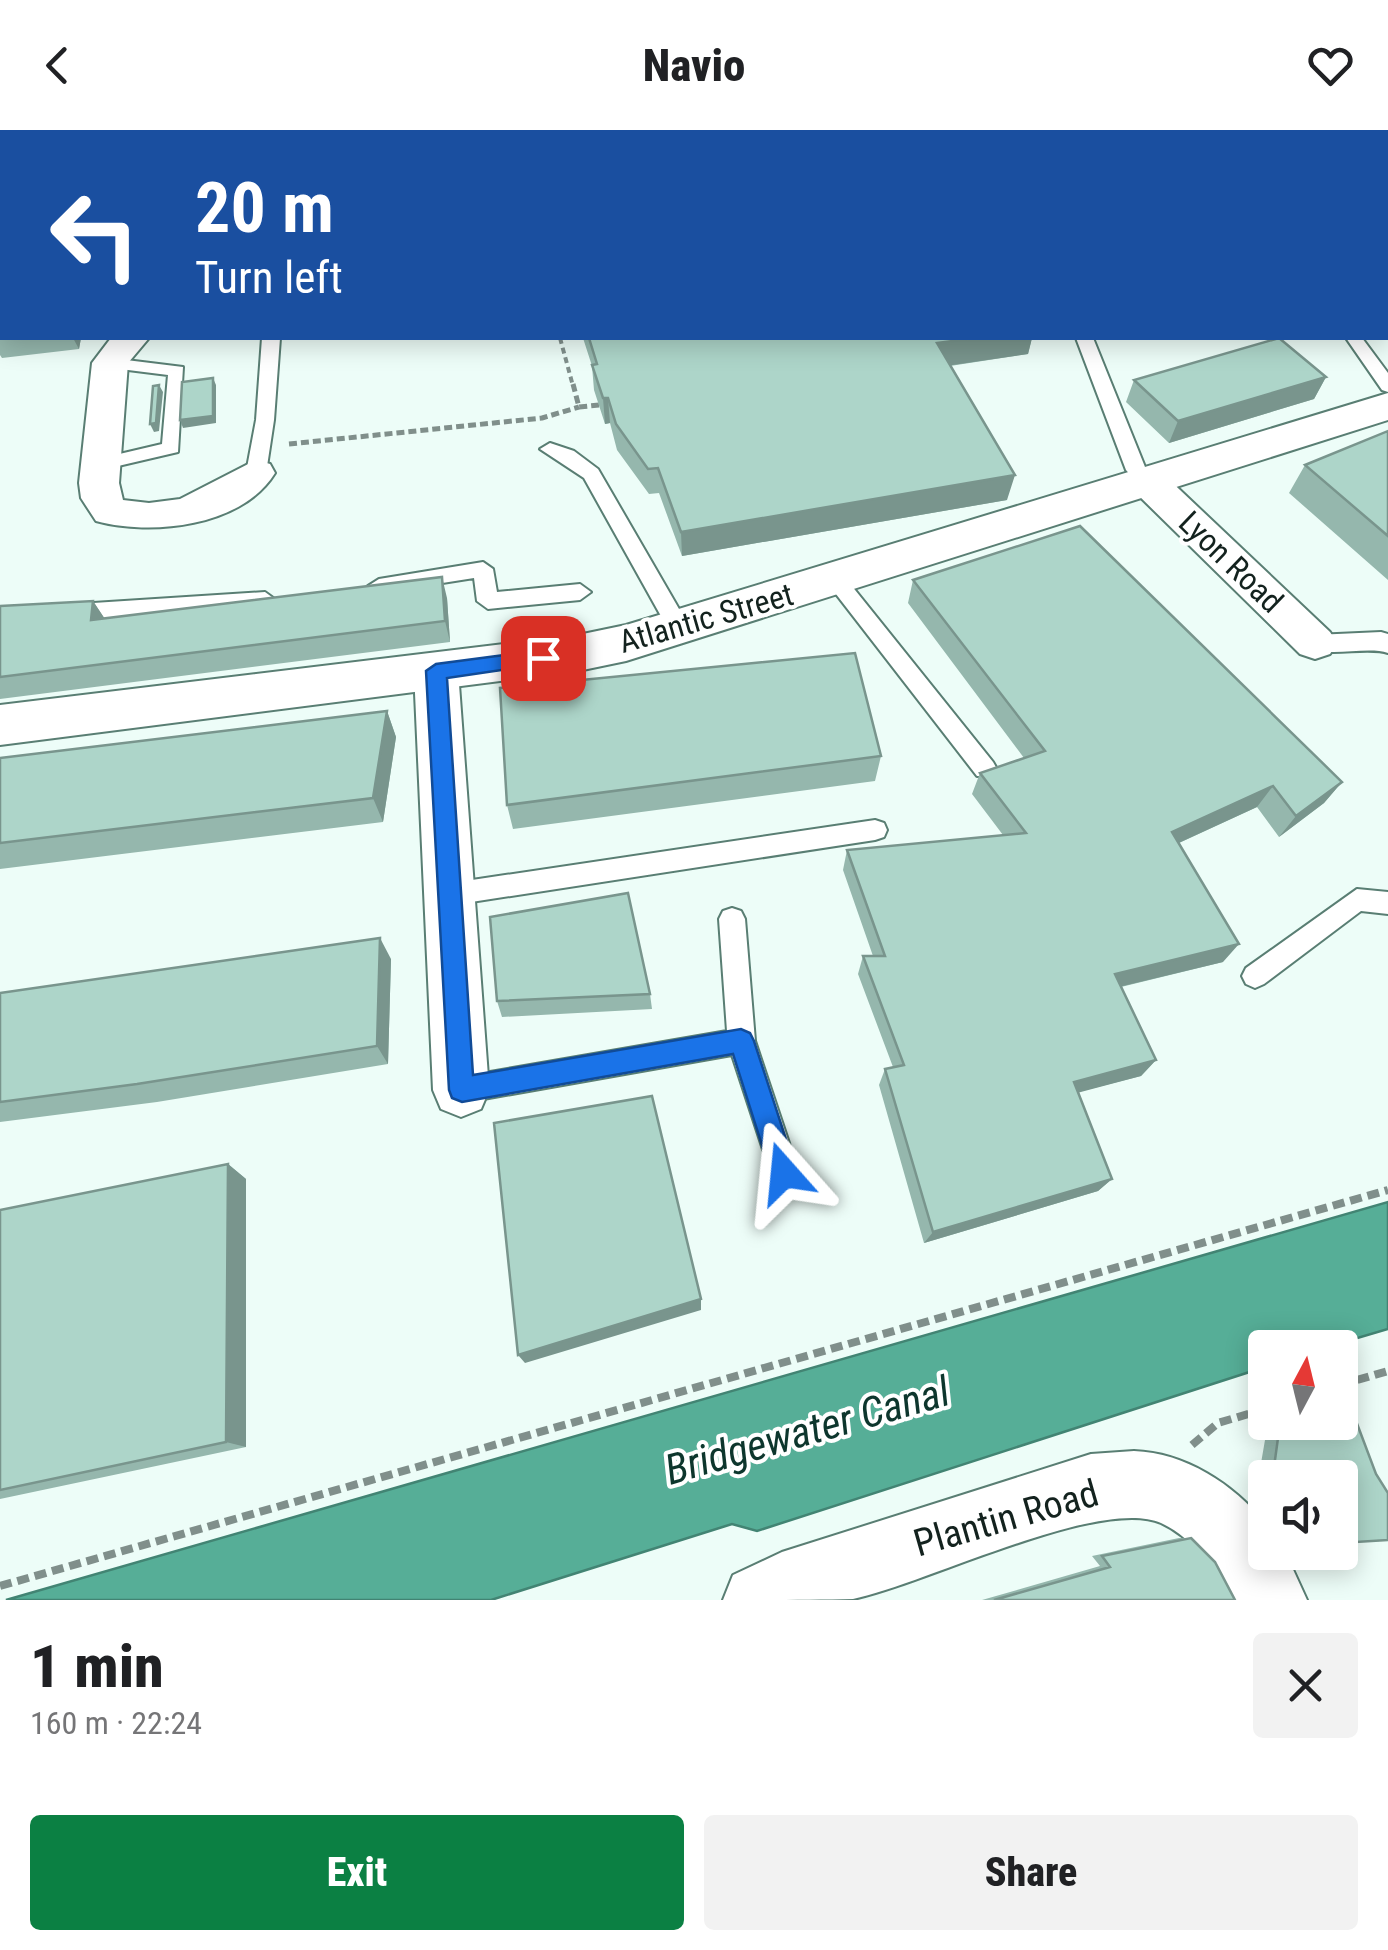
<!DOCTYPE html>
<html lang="en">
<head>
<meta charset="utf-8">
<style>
	body { margin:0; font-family:"Roboto Condensed",sans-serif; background:#f2f2f2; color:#202124; height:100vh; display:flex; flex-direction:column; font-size:38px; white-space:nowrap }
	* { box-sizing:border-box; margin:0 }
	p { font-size:32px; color:#757577 }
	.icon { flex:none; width:55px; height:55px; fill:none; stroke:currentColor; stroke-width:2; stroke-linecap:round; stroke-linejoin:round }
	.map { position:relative; height:1470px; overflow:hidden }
	.sheet { display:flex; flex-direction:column; background:#fff; flex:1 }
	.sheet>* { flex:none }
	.top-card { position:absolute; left:0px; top:0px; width:1390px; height:210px; box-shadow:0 5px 25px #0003; background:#1a4fa0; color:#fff; overflow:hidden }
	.needle { width:65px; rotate:7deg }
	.fabs { position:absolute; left:1248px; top:1200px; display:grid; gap:20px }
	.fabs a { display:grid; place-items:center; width:110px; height:110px; border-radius:10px; background:#fff; box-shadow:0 5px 25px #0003; font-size:50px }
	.pin { position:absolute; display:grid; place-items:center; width:85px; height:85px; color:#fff; margin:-42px; border-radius:20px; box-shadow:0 5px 15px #0006 }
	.me { position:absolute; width:110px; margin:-55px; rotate:342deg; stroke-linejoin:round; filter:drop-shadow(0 0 8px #0008) }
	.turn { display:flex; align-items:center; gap:35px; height:210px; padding:0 30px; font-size:45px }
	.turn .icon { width:130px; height:130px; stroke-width:2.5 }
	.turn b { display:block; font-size:70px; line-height:85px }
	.round { display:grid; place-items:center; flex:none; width:105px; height:105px; border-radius:10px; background:#f2f2f2 }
	.headline { display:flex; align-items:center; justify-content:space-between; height:170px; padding:0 30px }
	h1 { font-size:60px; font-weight:800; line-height:75px }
	.cta { display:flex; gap:20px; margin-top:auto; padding:20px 30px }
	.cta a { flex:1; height:115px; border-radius:10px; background:#0b8043; color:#fff; font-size:40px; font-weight:800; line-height:115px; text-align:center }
	.cta a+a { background:#f2f2f2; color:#202124 }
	header { display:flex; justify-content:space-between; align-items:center; height:130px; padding:0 30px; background:#fff; font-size:45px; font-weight:800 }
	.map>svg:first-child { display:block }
	.water { fill:#56ae97; stroke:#428473; stroke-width:2.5 }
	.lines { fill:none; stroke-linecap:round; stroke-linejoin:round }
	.lane-casing { stroke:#597e73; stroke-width:4 }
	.street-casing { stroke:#597e73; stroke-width:4 }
	.secondary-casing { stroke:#597e73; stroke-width:4 }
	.path-far2 { stroke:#808f8b; stroke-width:4; stroke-dasharray:6 4; stroke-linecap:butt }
	.path-far1 { stroke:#808f8b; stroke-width:5; stroke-dasharray:8 4; stroke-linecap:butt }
	.path { stroke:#808f8b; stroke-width:8; stroke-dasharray:12 6; stroke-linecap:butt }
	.lane { fill:#fff; fill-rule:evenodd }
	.street { fill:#fff; fill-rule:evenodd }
	.secondary { fill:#fff; fill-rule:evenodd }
	.wall { fill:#95b7ad }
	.shaded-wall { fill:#79958d }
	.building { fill:#add5c9; stroke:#79958d; stroke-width:2.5 }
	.route { fill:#1a73e8; stroke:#114b97; stroke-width:2.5 }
	.labels { text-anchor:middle; stroke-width:8; stroke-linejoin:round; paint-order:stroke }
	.street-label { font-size:32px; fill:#13221e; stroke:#fff }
	.near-street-label { font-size:38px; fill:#13221e; stroke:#fff }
	.near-water-label { font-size:42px; font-style:italic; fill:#0d362d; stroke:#fff }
</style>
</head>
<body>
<header><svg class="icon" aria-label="back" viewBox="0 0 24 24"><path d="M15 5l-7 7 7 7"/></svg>Navio<svg class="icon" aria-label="heart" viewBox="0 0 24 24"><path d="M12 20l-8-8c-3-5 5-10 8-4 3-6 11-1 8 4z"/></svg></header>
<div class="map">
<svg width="1388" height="1470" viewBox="0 0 1388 1470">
	<rect width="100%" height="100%" fill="#edfdf8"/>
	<!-- water -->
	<path class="water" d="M1388,1072V1199L1327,1217L1265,1218V1237L757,1401L732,1394L491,1470H6Z"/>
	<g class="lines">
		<!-- lane casing -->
		<g class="lane-casing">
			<path id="lane" d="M910,0H924L925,2H911Z
				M262,208H280L274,290L266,343L256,349L246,343L256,290Z
				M1076,208H1093L1145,337L1157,351L1154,356H1140L1126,340Z
				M1346,208H1362L1388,243V262L1382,260Z
				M110,228L183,237L178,322L101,340L94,338V330L162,314L168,245L104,237V229Z
				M550,313L574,321L598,339L690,498L687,504H671L584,348L540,319Z
				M483,432L493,439L497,462L580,454L591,462L580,470L488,479L477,471L474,448L379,463L368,456L379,449Z
				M836,443L843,445L993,632L997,639L993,646H977L829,455L826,450L829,445Z
				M265,462L276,470L265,478L0,495V479Z
				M1381,502L1388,504V523C1365,515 1319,531 1304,513L1315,505Z
				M875,690L884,693L887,700L884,707L875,710L452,775L443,772L439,764L443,756L452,753Z
				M1357,759L1388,762V784L1361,781L1264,854L1255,858L1246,854L1242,846L1246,838Z
				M732,778L741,781L745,789L755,911L799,1043L794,1053L784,1058L774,1053L732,925L461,973L451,970L447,960L451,950L461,947L727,901L719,789L723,781Z"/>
		</g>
		<!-- street casing -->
		<g class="street-casing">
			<path id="street" d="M111,208H149L128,233L119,353L123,370L149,373L180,369L256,330L270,334L275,343C242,397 151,406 96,391L81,368L79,353L92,233Z
				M1147,338L1161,342L1330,502L1337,513L1330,524L1315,529L1300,524L1133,360L1127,351L1133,342Z
				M436,524L452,529L458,541L489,960L481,979L461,987L441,979L433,960L414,541L420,529Z
				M1134,1321C1186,1323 1233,1354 1265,1393V1422H1285L1307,1470H1234C1218,1442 1192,1407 1161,1393C1100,1366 923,1455 853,1469C815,1470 762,1470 723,1470L733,1445L782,1422L1091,1324Z"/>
		</g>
		<!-- secondary casing -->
		<g class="secondary-casing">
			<path id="secondary" d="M950,0H1024L949,2Z
				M0,77H2V97H0Z
				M1388,263V290L626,531L578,541L0,615V575L578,505L626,495Z"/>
		</g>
		<!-- path-far2 -->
		<path class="path-far2" d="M560,208L573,256"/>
		<!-- path-far1 -->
		<path class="path-far1" d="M573,254L579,277L599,275
			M289,314L542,288L579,277"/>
		<!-- path -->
		<path class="path" d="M1340,1255L1388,1241
			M1192,1315L1218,1293L1265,1279
			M0,1456L1388,1060"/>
		<!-- lane -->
		<use href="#lane" class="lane"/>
		<!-- street -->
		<use href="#street" class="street"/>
		<!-- secondary -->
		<use href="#secondary" class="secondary"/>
	</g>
	<!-- wall -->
	<path class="wall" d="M2,154V208H81L79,219L2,228L0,225V163Z
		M583,208H1032L1028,224L950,236L1007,370L682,426L659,363L649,364L617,320L610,293L605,294L594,260L592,236Z
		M1326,247L1314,269L1169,313L1126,272L1134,250Z
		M1388,301V450L1289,363L1305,335Z
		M913,450L1342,652L1324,673L1279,707L1257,677L1179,713L1223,832L1121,857L1156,930L1141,946L1078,962L1112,1049L1098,1061L924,1113L879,955L885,939L893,937L858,844L863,826H873L843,740L847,720L1003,705L972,664L980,643L1024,628L908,473Z
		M447,468L450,512L0,569V476L93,471L104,488Z
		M387,581L396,607L383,692L0,739V628Z
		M881,626L875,651L513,699L507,675Z
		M391,829L388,934L157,972L0,992V863Z
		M650,864L652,879L502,887L497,871Z
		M228,1034L246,1049V1317L0,1369V1080Z
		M1353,1283L1340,1348H1266L1260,1339L1265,1310L1318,1292H1340V1286Z
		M1179,1408H1191L1235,1470H982L1100,1436L1092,1426Z"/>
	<!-- shaded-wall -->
	<path class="shaded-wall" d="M170,0H188L187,2H169Z
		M73,208H81L79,219Z
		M976,208H1032L1028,224L932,238L937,213Z
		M1326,247L1314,269L1169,313L1178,291Z
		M213,248L216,255V293L183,298L180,290Z
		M159,255L163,262L159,301L154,302L150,294Z
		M603,268H608L610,293L605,294Z
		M1015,345L1007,370L682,426L681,402Z
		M442,447L447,468L450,512L445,491Z
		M93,471L107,492L91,490Z
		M387,581L396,607L383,692L373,668Z
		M1342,652L1324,673L1279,707L1296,686Z
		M1273,656L1257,677L1159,722L1172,702Z
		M380,808L391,829L388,934L377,916Z
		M1239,814L1223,832L1102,861L1115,844Z
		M1156,930L1141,946L1062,967L1074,952Z
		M228,1034L246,1049V1317L226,1312Z
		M1112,1049L1098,1061L924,1113L933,1102Z
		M701,1169V1180L525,1233L518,1225Z"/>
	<!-- building -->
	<path class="building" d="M39,0H170L169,2H31Z
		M1037,0H1388V112V2H1024L1023,1Z
		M2,154V204H0V163Z
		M589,208H976L937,213L1015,345L681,402L658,338L648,339L616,294L608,268H603L592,235L597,234Z
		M1279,208L1326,247L1178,291L1134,250Z
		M213,248V286L180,290L182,252Z
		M159,255L156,293L150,294L153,256Z
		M1388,301V406L1305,335Z
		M1080,396L1342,652L1296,686L1273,656L1172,702L1239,814L1115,844L1156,930L1074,952L1112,1049L933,1102L885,939L904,935L863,826H885L847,720L1026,703L980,643L1045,621L913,450Z
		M442,447L445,491L0,547V476L93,471L91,490Z
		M855,523L881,626L507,675L500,558Z
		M387,581L373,668L0,713V628Z
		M628,763L650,864L497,871L490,787Z
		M380,808L377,916L137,954L0,972V863Z
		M652,966L701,1169L518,1225L494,993Z
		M228,1034L226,1312L0,1360V1080Z
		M1353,1283L1376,1344L1388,1363V1410L1340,1413V1348H1281L1274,1337L1278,1308L1324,1292H1340V1287Z
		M1191,1408L1215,1432L1235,1470H994L1110,1437L1102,1426Z"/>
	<!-- route -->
	<path class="route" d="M543,520L553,528L550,533L447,548L473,945L741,899L750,903L754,911L797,1043L793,1053L784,1057L774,1053L733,924L462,972L452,968L449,960L426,541L436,534Z"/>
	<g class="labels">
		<!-- street labels -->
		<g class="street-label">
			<text transform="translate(1231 432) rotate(44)" y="11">Lyon Road</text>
			<text transform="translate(706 488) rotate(-16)" y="11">Atlantic Street</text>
		</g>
		<!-- near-street labels -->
		<g class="near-street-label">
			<text transform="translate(1006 1388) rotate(-16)" y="13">Plantin Road</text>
		</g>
		<!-- near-water labels -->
		<g class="near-water-label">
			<text transform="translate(807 1300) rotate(-16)" y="15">Bridgewater Canal</text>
		</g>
	</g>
</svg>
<div class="fabs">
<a><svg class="needle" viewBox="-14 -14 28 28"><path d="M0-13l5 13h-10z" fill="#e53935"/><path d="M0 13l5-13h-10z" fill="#757577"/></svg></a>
<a><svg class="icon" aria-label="sound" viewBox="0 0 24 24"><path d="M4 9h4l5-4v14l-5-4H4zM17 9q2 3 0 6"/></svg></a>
</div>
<div class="pin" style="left:543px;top:528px;background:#d93025"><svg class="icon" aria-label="arrive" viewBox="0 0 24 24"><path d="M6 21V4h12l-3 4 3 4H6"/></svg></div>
<svg class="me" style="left:784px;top:1043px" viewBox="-20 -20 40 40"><path d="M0-17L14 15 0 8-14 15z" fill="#1a73e8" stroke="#fff" stroke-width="4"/></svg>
<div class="top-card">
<div class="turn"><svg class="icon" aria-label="left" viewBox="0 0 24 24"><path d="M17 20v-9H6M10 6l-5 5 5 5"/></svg><div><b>20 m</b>Turn left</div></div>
</div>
</div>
<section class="sheet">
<div class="headline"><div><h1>1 min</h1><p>160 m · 22:24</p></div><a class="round"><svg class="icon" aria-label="close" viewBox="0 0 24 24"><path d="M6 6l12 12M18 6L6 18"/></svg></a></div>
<div class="cta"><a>Exit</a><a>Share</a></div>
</section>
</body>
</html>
